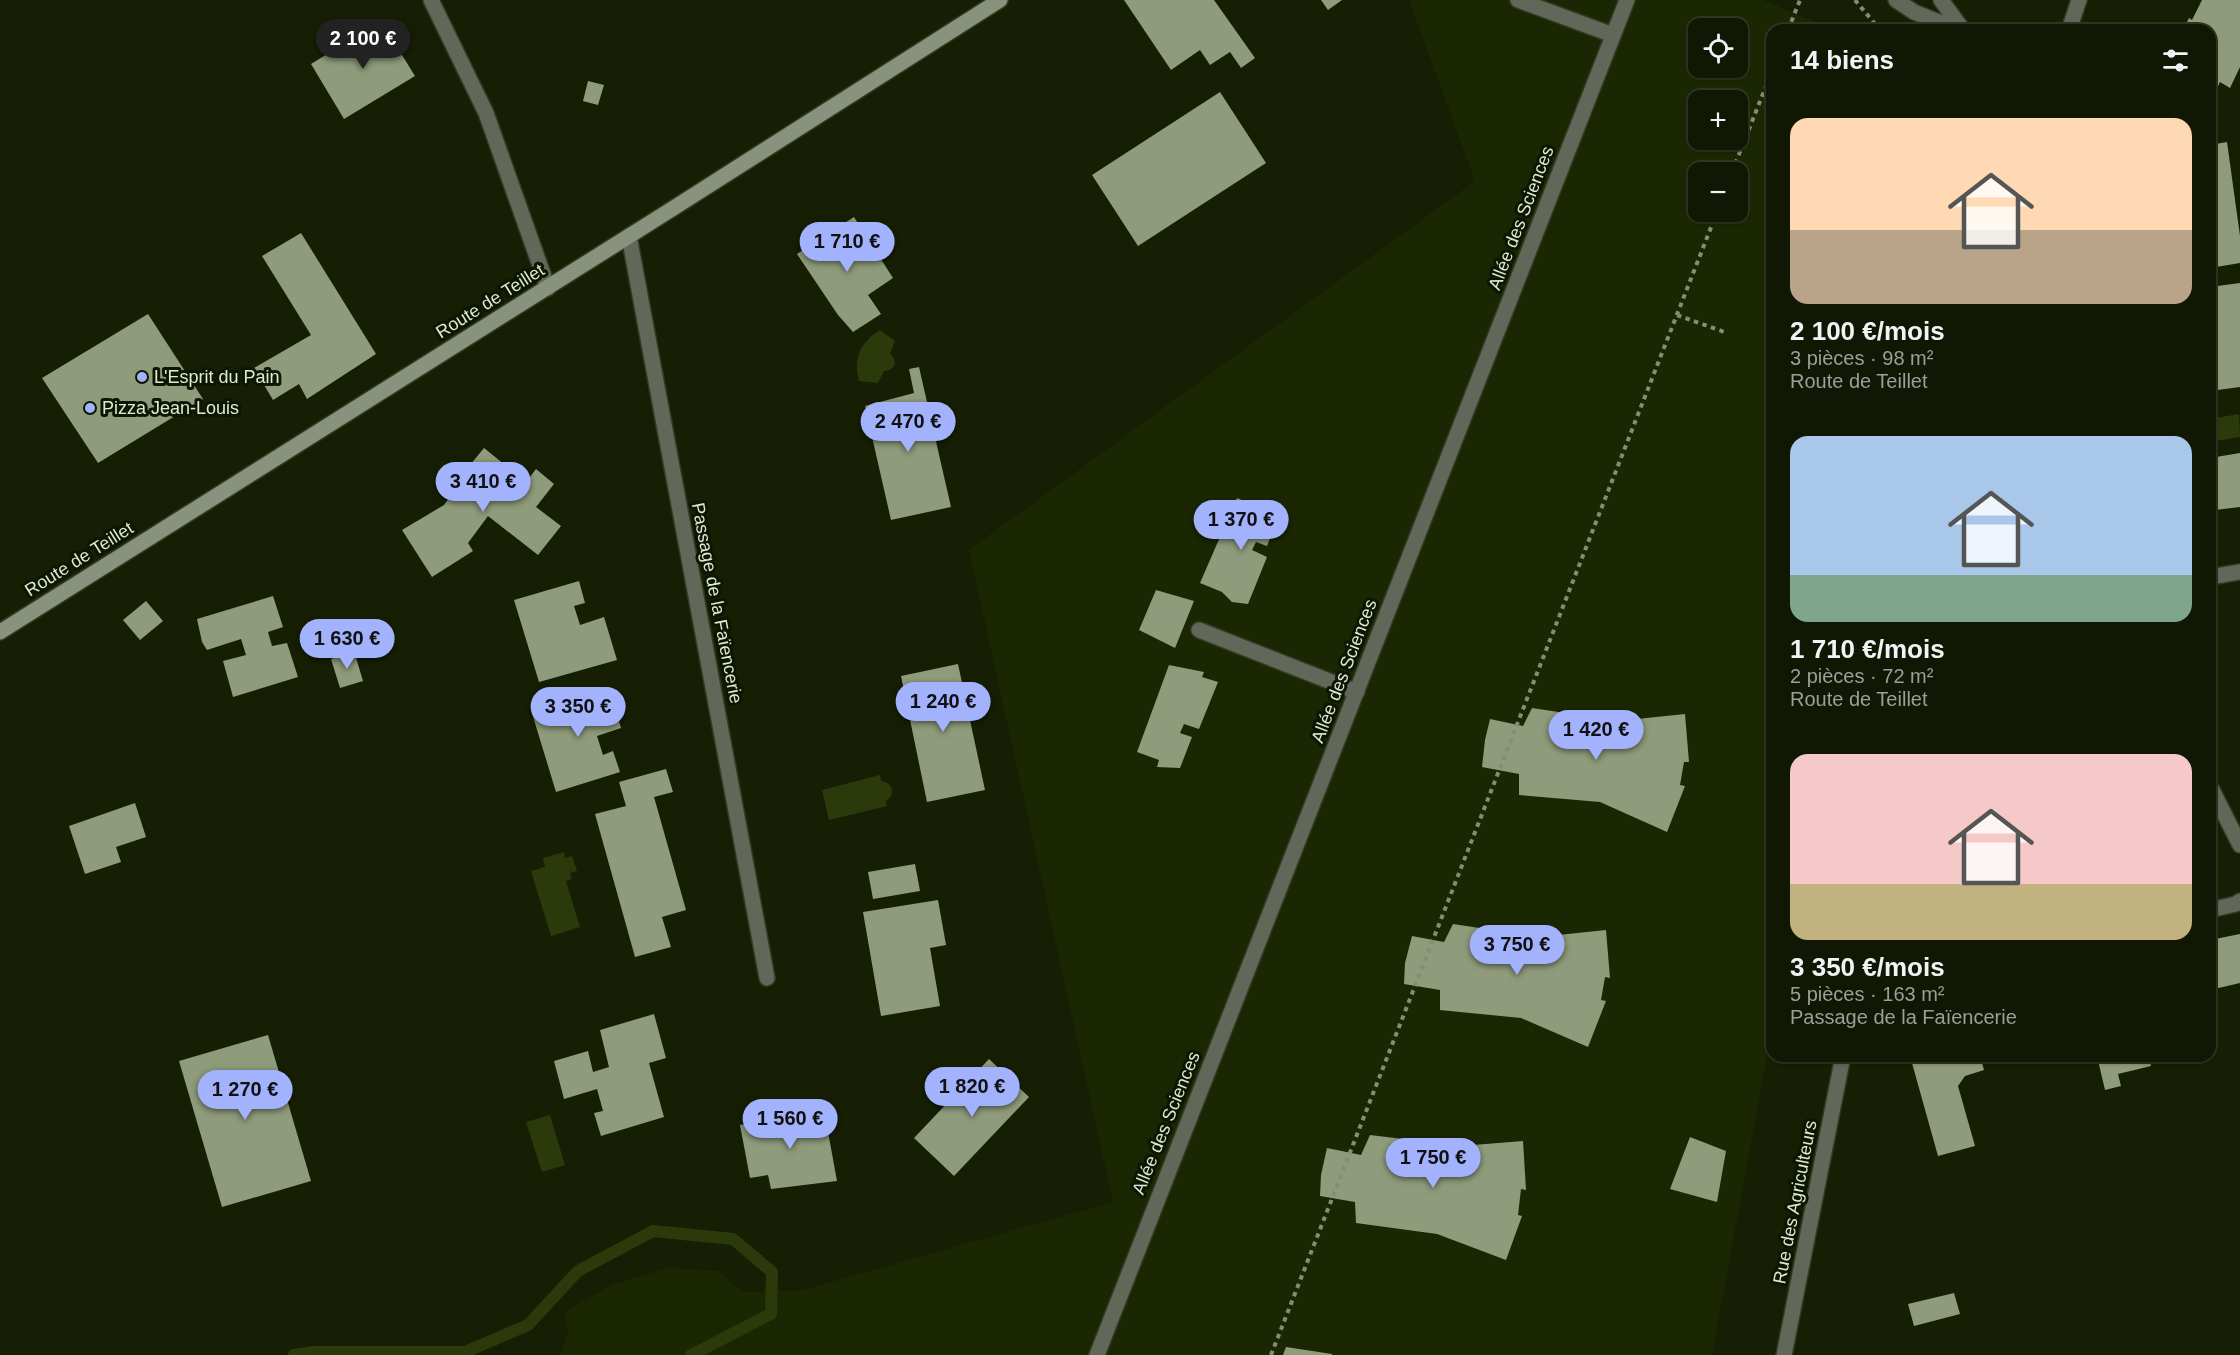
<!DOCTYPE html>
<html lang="fr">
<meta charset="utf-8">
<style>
:root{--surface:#101702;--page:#19200c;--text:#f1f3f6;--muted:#9c9f99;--line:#303624;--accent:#a3b2fd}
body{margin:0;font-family:Helvetica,sans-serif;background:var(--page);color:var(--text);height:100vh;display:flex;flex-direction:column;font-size:22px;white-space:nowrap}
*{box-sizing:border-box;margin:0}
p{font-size:20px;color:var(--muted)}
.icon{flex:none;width:33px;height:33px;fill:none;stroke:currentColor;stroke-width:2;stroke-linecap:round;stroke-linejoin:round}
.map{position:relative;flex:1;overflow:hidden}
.drawer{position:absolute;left:1766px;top:24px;width:450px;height:1038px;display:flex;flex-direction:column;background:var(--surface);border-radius:18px;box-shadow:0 2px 4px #0004,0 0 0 2px var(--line)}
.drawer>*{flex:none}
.buttons{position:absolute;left:1688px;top:18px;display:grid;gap:12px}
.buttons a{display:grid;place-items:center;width:60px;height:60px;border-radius:12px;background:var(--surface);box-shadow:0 2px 4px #0004,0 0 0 2px var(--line);font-size:30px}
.price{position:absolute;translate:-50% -51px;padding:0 14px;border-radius:21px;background:var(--accent);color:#111;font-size:20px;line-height:39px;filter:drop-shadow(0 2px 3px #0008)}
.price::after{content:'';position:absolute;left:50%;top:36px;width:18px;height:14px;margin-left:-9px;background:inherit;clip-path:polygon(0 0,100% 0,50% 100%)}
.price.active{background:#222;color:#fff}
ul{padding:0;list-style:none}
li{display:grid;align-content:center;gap:12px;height:318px;padding:0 24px}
li span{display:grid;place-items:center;height:186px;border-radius:18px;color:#555}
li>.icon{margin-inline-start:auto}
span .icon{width:108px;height:108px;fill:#fffc;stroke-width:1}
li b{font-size:26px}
h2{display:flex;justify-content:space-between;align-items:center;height:72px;padding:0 24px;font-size:26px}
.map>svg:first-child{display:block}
.built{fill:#1b2702;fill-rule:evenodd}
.water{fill:#2c3a0b}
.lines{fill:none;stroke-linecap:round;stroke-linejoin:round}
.stream{stroke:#2c3a0b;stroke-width:12}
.building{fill:#8f9c7b}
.service-casing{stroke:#323b21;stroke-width:18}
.minor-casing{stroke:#323b21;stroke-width:18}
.tertiary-casing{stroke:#323b21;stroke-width:18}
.secondary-casing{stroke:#323b21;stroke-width:18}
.path{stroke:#848d76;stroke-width:4;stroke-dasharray:4.5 4.5;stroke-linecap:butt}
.service{stroke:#616759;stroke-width:15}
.minor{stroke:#616759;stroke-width:15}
.tertiary{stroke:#616759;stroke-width:15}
.secondary{stroke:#89927c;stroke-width:15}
.poi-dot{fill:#a3b2fd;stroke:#0d1600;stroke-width:2}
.labels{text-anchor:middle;stroke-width:6;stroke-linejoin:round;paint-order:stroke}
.street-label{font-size:18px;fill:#e0e8d6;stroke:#0d1600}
.poi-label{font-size:18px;fill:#e0e8d6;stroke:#0d1600;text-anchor:start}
</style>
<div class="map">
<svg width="2240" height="1355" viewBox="0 0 2240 1355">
<rect width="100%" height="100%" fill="#161f03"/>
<path class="built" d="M1409,0H1763L1836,30H1772V1029L1712,1355H561L568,1331L564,1317L569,1309L614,1284L668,1268L719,1271L742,1292L803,1290L1113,1202L969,550L1475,181ZM1698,28H1737V68H1698ZM1698,100H1737V140H1698ZM1698,172H1737V212H1698Z"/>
<path class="water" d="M880,330L895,341L890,354L894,358L895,365L890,370L884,371L878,383L859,381C853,359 860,342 880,330Z
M2239,414L2240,437L2210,442V419Z
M880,775L881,781L888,783L892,789L891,796L886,801L887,806L829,820L822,790Z
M564,852L565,858L572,856L577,871L570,873L572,879L566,881L580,927L551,936L531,871L545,867L543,858Z
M550,1115L565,1165L542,1172L526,1122Z"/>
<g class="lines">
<path class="stream" d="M294,1355L314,1352H465L528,1325L578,1271L653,1231L733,1239L772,1272L771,1314L691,1355"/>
</g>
<path class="building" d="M1124,0H1214L1255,58L1241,68L1230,52L1210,65L1200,50L1171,70Z
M1321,0H1342L1328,10Z
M2202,0H2240V67L2230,88L2220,82L2210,104V30H2183L2189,18L2192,20Z
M381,21L415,76L344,119L311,64Z
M588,81L604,85L598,105L583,101Z
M1220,92L1266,163L1138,246L1092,175Z
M2227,142L2240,236V263L2210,268V145Z
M854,217L893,278L868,295L881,314L853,332L838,315L797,254Z
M301,233L376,354L307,399L299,384L273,400L254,368L311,335L262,256Z
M2240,283V387L2210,391V287Z
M148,314L203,399L98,463L42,378Z
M919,367L951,507L891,520L865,406L914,393L909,369Z
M484,448L526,482L536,469L554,484L536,507L561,526L538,555L488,516L468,543L473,551L432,577L402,530L444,505L455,490L452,487Z
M2240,453V507L2215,510L2210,474V458Z
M1237,498L1258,507L1261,500L1279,515L1267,546L1256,542L1252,550L1267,557L1248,604L1232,602L1222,592L1200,583Z
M579,581L585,603L574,606L580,625L604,617L617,660L539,682L514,600Z
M1156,590L1194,601L1175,648L1139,630Z
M273,596L283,627L268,632L272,646L287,643L298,677L233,697L223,661L246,655L241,639L207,650L202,642L197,619Z
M146,601L163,621L140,640L123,620Z
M354,651L363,681L340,688L331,659Z
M958,664L985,790L927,802L901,676Z
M1169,665L1204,672L1202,677L1218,682L1199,729L1184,724L1180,733L1192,737L1180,768L1157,767L1159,760L1137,752Z
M609,687L621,728L597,736L603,755L613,751L620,772L556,792L531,710Z
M1532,708L1618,721L1685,714L1689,762H1684L1680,785L1685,786L1667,832L1600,802L1519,795V774L1482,767L1485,740L1490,719L1523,726Z
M666,769L673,792L654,797L686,910L662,917L671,947L635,957L595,814L626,806L619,782Z
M135,803L146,837L116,847L121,862L85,874L69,826Z
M915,864L920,891L873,899L868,872Z
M938,900L946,945L930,948L940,1006L881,1016L863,912Z
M1453,924L1539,937L1606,930L1610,978L1605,977L1601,1000L1606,1001L1588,1047L1521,1018L1440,1010V990L1404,984L1405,963L1412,936L1444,942Z
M2240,934V983L2210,990V940Z
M654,1014L666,1058L649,1063L664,1117L601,1136L594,1113L603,1111L597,1089L564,1099L554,1061L588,1051L593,1072L609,1067L600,1030Z
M268,1035L311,1181L222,1207L179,1061Z
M1910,1056H1980L1984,1070L1965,1076L1958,1086L1975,1146L1938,1156Z
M2097,1056H2149L2151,1066L2118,1074L2121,1086L2105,1090Z
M989,1059L1029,1097L954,1176L914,1138Z
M824,1110L837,1181L771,1189L768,1175L750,1178L740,1125Z
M1370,1135L1461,1146L1523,1141L1526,1190L1521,1189L1518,1215L1522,1216L1506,1260L1437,1234L1356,1223L1355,1202L1320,1196L1321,1175L1327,1148L1361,1155Z
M1690,1137L1726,1151L1717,1202L1670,1189Z
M1954,1293L1960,1314L1914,1326L1908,1304Z
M1286,1347L1332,1354V1355H1283Z"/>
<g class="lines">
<g class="service-casing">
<path id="service" d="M431,0L486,113L548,288
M1518,0L1613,35
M1199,630L1357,692"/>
</g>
<g class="minor-casing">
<path id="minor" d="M2069,30L2079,0
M629,236L767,978
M2210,577L2240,572
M2210,786L2240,845
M2210,910L2236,904L2240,901
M1097,1355L1627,0"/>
</g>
<g class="tertiary-casing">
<path id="tertiary" d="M1896,0L1914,12L1959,30
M1941,0L1963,30
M1784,1355L1843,1056"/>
</g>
<g class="secondary-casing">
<path id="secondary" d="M0,632L672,209L1000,0"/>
</g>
<path class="path" d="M1855,0L1880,30
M1788,30L1800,0
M1732,172L1772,71
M1677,315L1727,333
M1271,1355L1717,212"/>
<use href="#service" class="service"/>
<use href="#minor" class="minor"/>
<use href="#tertiary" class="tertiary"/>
<use href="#secondary" class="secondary"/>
</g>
<g class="poi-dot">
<circle cx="142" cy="377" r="6"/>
<circle cx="90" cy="408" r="6"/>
</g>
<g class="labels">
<g class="street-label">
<text transform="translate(1521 218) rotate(-69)" y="6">Allée des Sciences</text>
<text transform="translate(490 301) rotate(-32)" y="6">Route de Teillet</text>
<text transform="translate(79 559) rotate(-32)" y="6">Route de Teillet</text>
<text transform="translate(717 603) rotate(79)" y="6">Passage de la Faïencerie</text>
<text transform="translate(1344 671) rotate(-69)" y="6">Allée des Sciences</text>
<text transform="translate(1166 1123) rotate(-68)" y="6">Allée des Sciences</text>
<text transform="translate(1795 1202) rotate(-79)" y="6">Rue des Agriculteurs</text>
</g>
<g class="poi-label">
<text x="154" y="383">L'Esprit du Pain</text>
<text x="102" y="414">Pizza Jean-Louis</text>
</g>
</g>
</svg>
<div class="buttons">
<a><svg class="icon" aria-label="locate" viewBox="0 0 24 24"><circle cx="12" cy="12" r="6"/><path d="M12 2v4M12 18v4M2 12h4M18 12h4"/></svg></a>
<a>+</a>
<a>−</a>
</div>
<b class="price active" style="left:363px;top:70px">2 100 €</b>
<b class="price" style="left:847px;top:273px">1 710 €</b>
<b class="price" style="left:908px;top:453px">2 470 €</b>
<b class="price" style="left:483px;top:513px">3 410 €</b>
<b class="price" style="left:1241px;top:551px">1 370 €</b>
<b class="price" style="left:347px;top:670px">1 630 €</b>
<b class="price" style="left:943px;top:733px">1 240 €</b>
<b class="price" style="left:578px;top:738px">3 350 €</b>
<b class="price" style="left:1596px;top:761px">1 420 €</b>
<b class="price" style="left:1517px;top:976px">3 750 €</b>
<b class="price" style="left:972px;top:1118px">1 820 €</b>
<b class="price" style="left:245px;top:1121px">1 270 €</b>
<b class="price" style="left:790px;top:1150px">1 560 €</b>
<b class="price" style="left:1433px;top:1189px">1 750 €</b>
<section class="drawer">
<h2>14 biens<svg class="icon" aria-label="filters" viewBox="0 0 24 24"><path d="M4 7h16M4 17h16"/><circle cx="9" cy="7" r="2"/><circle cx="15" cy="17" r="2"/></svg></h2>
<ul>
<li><span style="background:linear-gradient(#ffd9b3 60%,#b9a48a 0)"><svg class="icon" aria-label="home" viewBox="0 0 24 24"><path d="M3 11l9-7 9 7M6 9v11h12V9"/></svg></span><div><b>2 100 €/mois</b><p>3 pièces · 98 m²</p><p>Route de Teillet</p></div></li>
<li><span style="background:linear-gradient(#a9c7e8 75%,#7fa58c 0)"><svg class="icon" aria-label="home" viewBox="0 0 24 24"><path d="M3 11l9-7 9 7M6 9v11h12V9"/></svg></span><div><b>1 710 €/mois</b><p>2 pièces · 72 m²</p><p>Route de Teillet</p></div></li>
<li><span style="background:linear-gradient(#f6c9c9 70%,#c2b280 0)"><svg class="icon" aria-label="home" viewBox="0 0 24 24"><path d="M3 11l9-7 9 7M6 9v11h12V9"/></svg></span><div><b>3 350 €/mois</b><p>5 pièces · 163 m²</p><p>Passage de la Faïencerie</p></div></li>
</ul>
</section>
</div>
